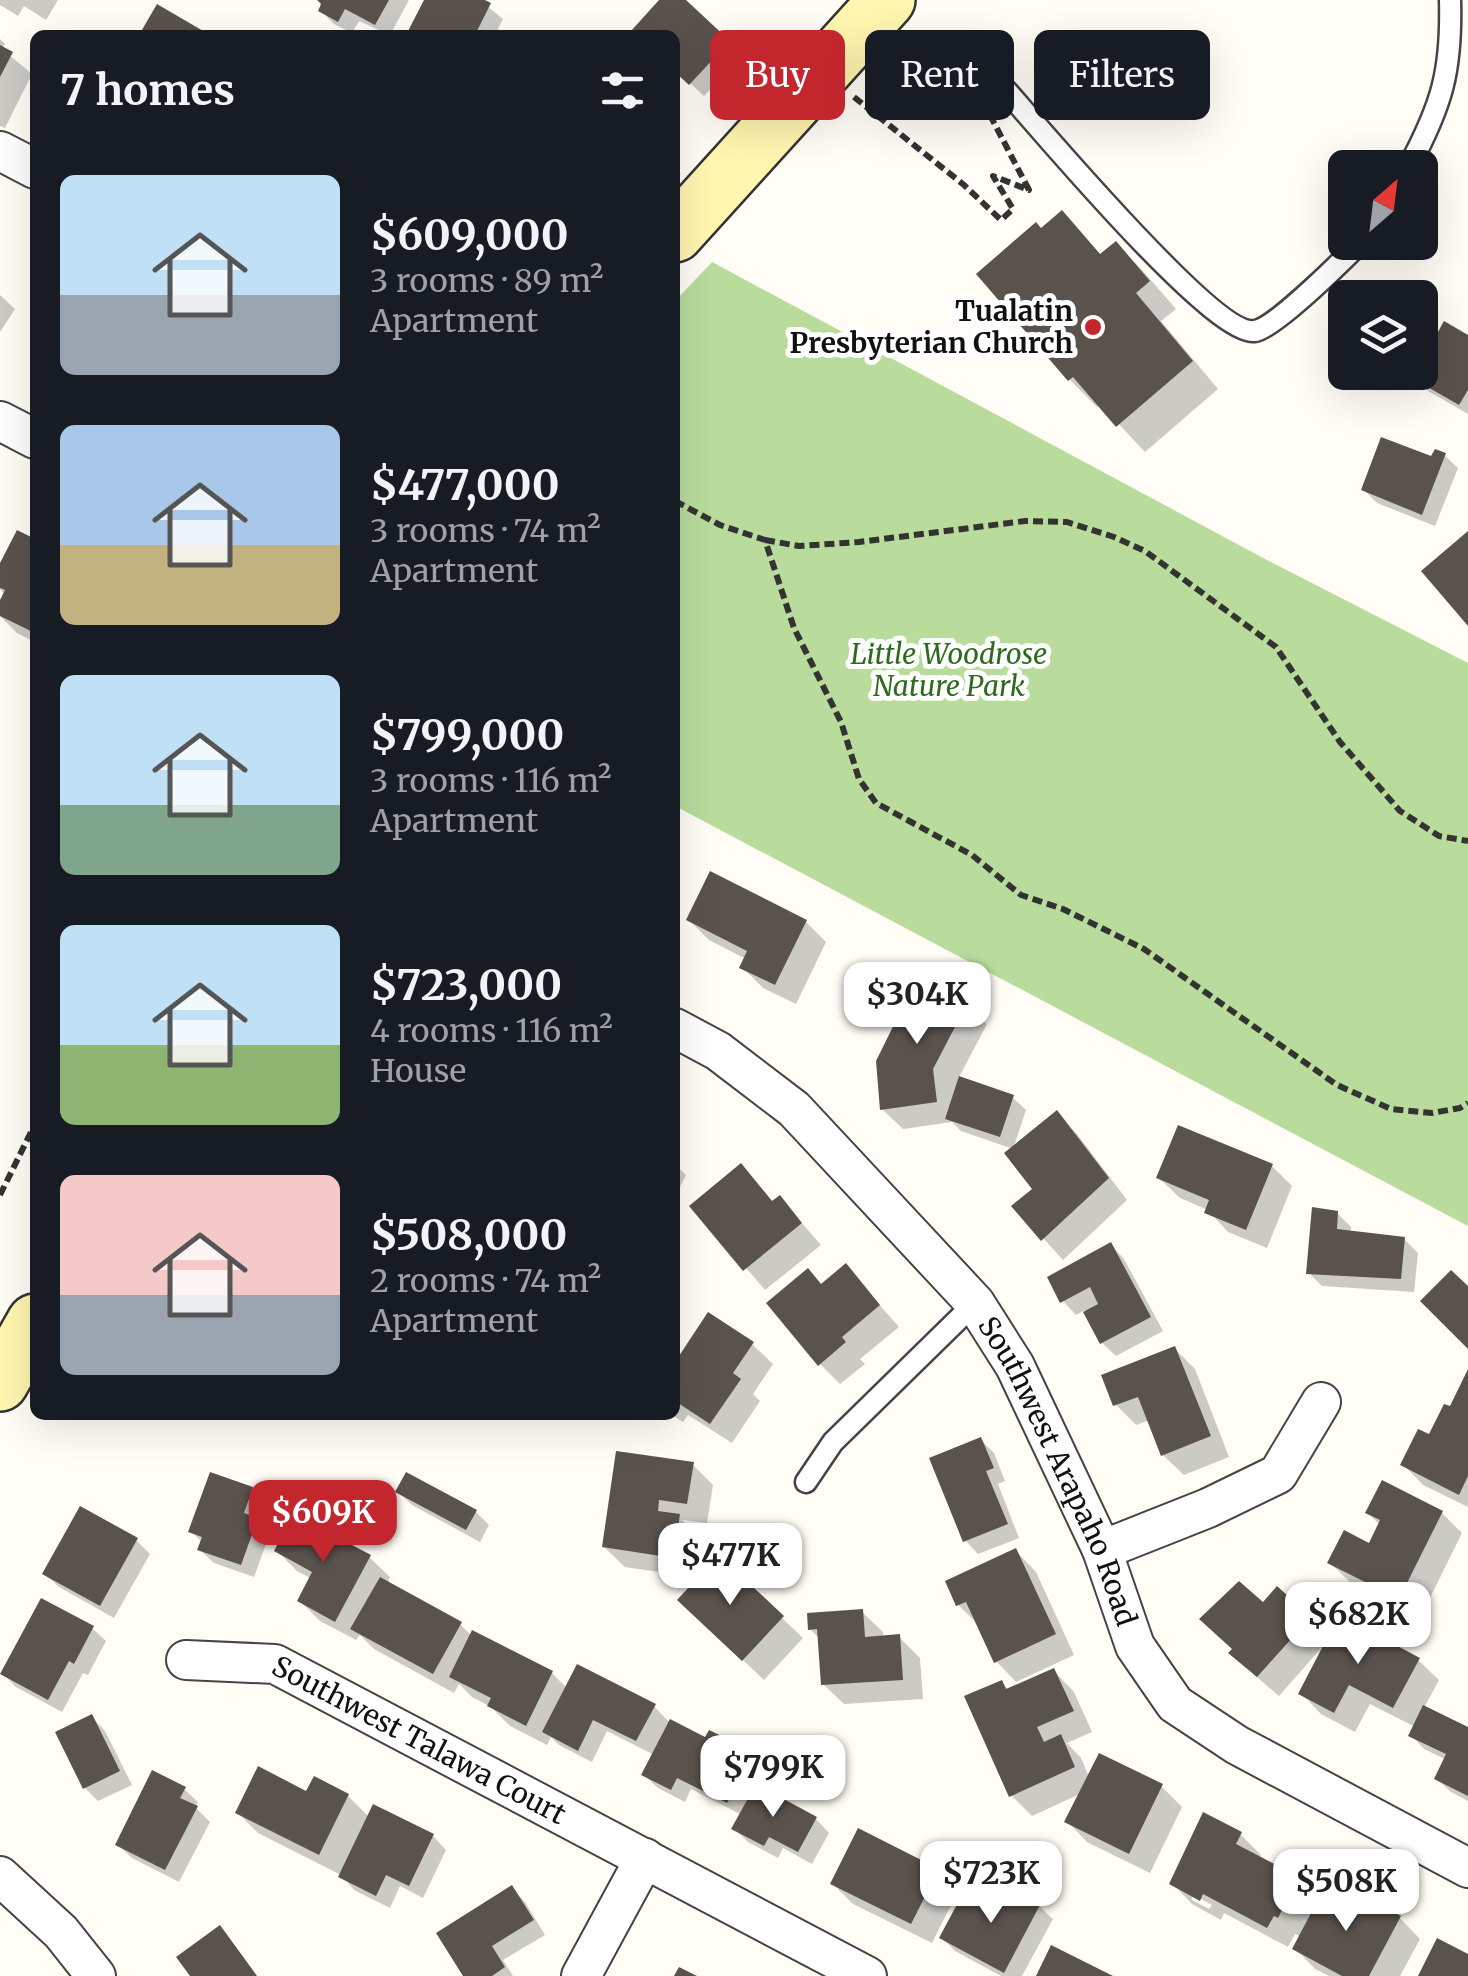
<!DOCTYPE html>
<meta charset="utf-8">
<style>
:root{--surface:#171b24;--page:#242831;--text:#f1f3f6;--muted:#9ea1a6;--accent:#c4262e}
body{margin:0;font-family:Merriweather,serif;background:var(--page);color:var(--text);height:100vh;display:flex;flex-direction:column;font-size:38px;white-space:nowrap}
*{box-sizing:border-box;margin:0}
p{font-size:32px;color:var(--muted)}
.icon{flex:none;width:55px;height:55px;fill:none;stroke:currentColor;stroke-width:2;stroke-linecap:round;stroke-linejoin:round}
.map{position:relative;flex:1;overflow:hidden}
.details{position:absolute;left:30px;top:30px;width:650px;height:1390px;display:flex;flex-direction:column;background:var(--surface);border-radius:15px;box-shadow:0 10px 40px #0002}
.details>*{flex:none}
.banner{position:absolute;left:710px;top:30px;width:608px;height:90px;display:flex;gap:20px}
.needle{width:65px;rotate:28deg}
.controls{position:absolute;left:1328px;top:150px;display:grid;gap:20px}
.controls a{display:grid;place-items:center;width:110px;height:110px;border-radius:15px;background:var(--surface);box-shadow:0 10px 40px #0002;font-size:50px}
.price{position:absolute;translate:-50% -85px;padding:0 22px;border-radius:20px;background:#fff;color:#222;font-size:32px;line-height:65px;filter:drop-shadow(0 2px 5px #0008)}
.price::after{content:'';position:absolute;left:50%;top:60px;width:30px;height:22px;margin-left:-15px;background:inherit;clip-path:polygon(0 0,100% 0,50% 100%)}
.price.current{background:var(--accent);color:#fff}
ul{padding:0;list-style:none}
li{display:flex;align-items:center;gap:30px;height:250px;padding:0 30px}
li span{display:grid;place-items:center;flex:none;width:280px;height:200px;border-radius:15px;color:#555}
li>.icon{margin-inline-start:auto}
span .icon{width:120px;height:120px;fill:#fffc;stroke-width:1}
li b{font-size:42px}
h2{display:flex;justify-content:space-between;align-items:center;height:120px;padding:0 30px;font-size:42px}
.chip{padding:0 35px;border-radius:15px;background:var(--surface);box-shadow:0 10px 40px #0002;font-size:35px;line-height:90px}
.chip.current{background:var(--accent);color:#fff}
.map>svg:first-child{display:block}
.forest{fill:#b9dc9c}
.shadow{fill:#0003;fill-rule:evenodd}
.building{fill:#5a524d}
.lines{fill:none;stroke-linecap:round;stroke-linejoin:round}
.service-casing{stroke:#444;stroke-width:25}
.minor-casing{stroke:#444;stroke-width:42}
.secondary-casing{stroke:#333;stroke-width:60}
.path{stroke:#333;stroke-width:6;stroke-dasharray:10 5;stroke-linecap:butt}
.service{stroke:#fff;stroke-width:20}
.minor{stroke:#fff;stroke-width:38}
.secondary{stroke:#fff6b0;stroke-width:55}
.poi-dot{fill:#c4262e;stroke:#fff;stroke-width:4}
.labels{text-anchor:middle;stroke-width:10;stroke-linejoin:round;paint-order:stroke}
.poi-label{font-size:28px;font-weight:bold;fill:#111;stroke:#fff;text-anchor:end}
.park-label{font-size:28px;font-style:italic;fill:#2f6b1f;stroke:#fff}
.street-label{font-size:28px;fill:#111;stroke:#fff}
</style>
<div class="map">
<svg width="1468" height="1976" viewBox="0 0 1468 1976">
<rect width="100%" height="100%" fill="#fffdf5"/>
<path class="forest" d="M712,262L1265,559L1468,663V1226L675,806V301Z"/>
<path class="shadow" d="M0,0H58L46,20L24,6L18,16L0,5Z
M321,0H409L390,35L359,21L352,33L334,24L321,11Z
M427,0H479L503,19L495,35H409Z
M663,0H682L741,56L704,96L675,69V35H638Z
M0,39L5,44L2,49L32,74L5,128L0,126Z
M1062,213L1102,256L1116,244L1143,271L1176,309L1161,321L1218,389L1145,452L1100,404L1097,407L1070,380L1041,231Z
M0,295L15,309L0,332Z
M1468,338V414L1428,391L1415,378L1420,369Z
M1444,455L1458,468L1435,526L1377,503L1364,490Z
M35,542V642L17,633L0,616V605L5,595L0,589V569Z
M689,920L806,922L826,942L796,1004L763,988L742,967L746,959L709,940Z
M966,1004L987,1024L958,1079L1012,1097L1026,1110L1013,1149L961,1131L952,1122L903,1129L882,1109Z
M1056,1114L1077,1134L1127,1200L1063,1260L1015,1207L1036,1190Z
M675,1164L686,1175L675,1197Z
M741,1166L774,1203L780,1198L821,1245L765,1290L693,1206Z
M1272,1166L1292,1186L1267,1248L1228,1232L1208,1210L1180,1198L1159,1178Z
M1337,1213L1351,1227L1350,1233L1404,1239L1418,1253L1414,1292L1322,1286L1309,1273Z
M1111,1245L1124,1259L1163,1331L1116,1356L1102,1343L1085,1310L1076,1315L1063,1301Z
M846,1267L899,1327L860,1359L865,1364L840,1384L820,1364L808,1271L823,1286Z
M752,1344L773,1364L753,1394L760,1401L732,1443L688,1415L683,1422L672,1415H675V1367Z
M1174,1348L1195,1369L1229,1457L1184,1475L1163,1455L1150,1420L1136,1425L1116,1405Z
M1468,1375V1507L1423,1485L1403,1464L1431,1438L1451,1410Z
M981,1440L994,1453L1005,1481L998,1484L1019,1538L978,1554L965,1540Z
M692,1464L713,1485L707,1523L682,1520L699,1537L693,1577L625,1567L604,1547Z
M252,1489L266,1503L259,1522L270,1533L254,1577L214,1563L200,1550L203,1543L191,1531Z
M398,1492L476,1512L489,1525L480,1542L412,1505Z
M1368,1513H1442L1462,1533L1420,1618L1351,1583L1330,1563L1370,1546L1380,1525Z
M136,1540L150,1554L114,1618L59,1587L45,1574Z
M277,1551L369,1557L390,1577L387,1584L460,1624L472,1636L552,1673L567,1688L654,1706L667,1720L706,1741L736,1746L761,1778L756,1787L816,1819L829,1833L812,1864L783,1848L778,1858L748,1842L734,1828L742,1815L691,1789L685,1802L658,1788L644,1775L654,1755L607,1731L592,1762L559,1745L551,1737L547,1745L510,1726L491,1707L472,1697L459,1684L454,1693L374,1649L360,1635L356,1640L320,1621L300,1601L312,1579L297,1571Z
M1016,1551L1036,1572L1074,1655L1016,1682L996,1661L980,1626L958,1605Z
M719,1558L803,1638L764,1680L701,1620Z
M1263,1606L1309,1618L1330,1639L1418,1660L1439,1680L1424,1708L1468,1730V1801L1451,1792L1437,1779L1447,1760L1424,1749L1411,1735L1415,1727L1370,1704L1355,1732L1321,1714L1301,1693L1324,1645L1279,1696L1252,1673Z
M862,1612L883,1632V1638L899,1637L920,1658L923,1699L844,1704L823,1684L820,1639L810,1629Z
M92,1628L106,1641L88,1675L83,1673L62,1712L16,1687L3,1674Z
M1054,1671L1074,1692L1092,1732L1067,1743L1081,1758L1089,1777L1161,1786L1182,1807L1150,1873L1087,1842L1067,1821L1080,1794L1032,1816L1011,1795L1002,1683L1009,1690Z
M92,1717L105,1731L132,1785L98,1801L85,1788Z
M184,1789L198,1802L195,1807L210,1822L179,1882L132,1858L118,1845Z
M307,1794L348,1796L369,1817L374,1808L433,1836L446,1850L423,1898L400,1886L390,1908L354,1890L341,1875L258,1833L238,1813Z
M1240,1834L1261,1855L1259,1859L1298,1879L1320,1902L1347,1896L1363,1912L1369,1901L1400,1918L1420,1939L1400,1976H1329L1315,1969L1295,1948L1301,1937L1295,1934L1288,1947L1224,1913L1221,1920L1192,1904L1172,1883ZM1192,1894L1212,1905L1209,1909L1192,1900Z
M937,1871L958,1891L932,1943L853,1904L833,1884Z
M511,1888L525,1902L545,1935L503,1960L513,1976H466Z
M1039,1906L1053,1919L1022,1976H1001L955,1951L942,1938L989,1912Z"/>
<path class="building" d="M317,0H389L375,25L345,9L338,22L318,11L321,4Z
M424,0H485L491,3L475,35H406Z
M659,0H686L730,41L689,85L675,72V35H635L631,31Z
M157,4L210,35H139Z
M0,45L13,52L0,77Z
M1062,210L1100,254L1116,241L1150,281L1136,293L1193,361L1116,427L1073,377L1068,381L976,274L1036,222L1041,228Z
M1444,321L1468,335V390L1459,405L1412,378L1415,372H1420V364Z
M1381,437L1431,456L1435,449L1446,453L1422,515L1361,490Z
M17,530L35,539V633L0,616V600L5,590L0,588V563Z
M1468,531V626L1421,571Z
M710,871L807,920L775,985L739,968L747,951L686,920Z
M917,978L968,1002L933,1069L937,1102L880,1110L876,1061Z
M959,1076L1014,1095L1000,1137L945,1119Z
M1057,1110L1109,1178L1041,1241L1011,1206L1032,1189L1004,1153Z
M1178,1125L1273,1164L1246,1230L1204,1213L1209,1200L1156,1178Z
M741,1163L772,1201L780,1195L802,1223L743,1271L689,1206Z
M1312,1207L1338,1211L1337,1229L1405,1237L1401,1279L1306,1274Z
M1111,1242L1151,1317L1100,1344L1083,1312L1098,1304L1090,1287L1060,1303L1047,1277Z
M846,1263L880,1305L842,1337L846,1342L818,1366L766,1303L808,1268L821,1284Z
M1451,1270L1468,1286V1349L1420,1301Z
M708,1312L754,1342L733,1373L741,1379L710,1424L675,1401V1362Z
M1175,1346L1211,1436L1161,1456L1138,1397L1113,1406L1101,1375Z
M1468,1369V1476L1459,1495L1400,1465L1418,1429L1429,1434L1444,1404L1450,1406Z
M981,1437L994,1468L986,1471L1008,1524L963,1542L929,1458Z
M616,1451L694,1462L687,1504L659,1500L658,1511L680,1514L674,1558L602,1547Z
M210,1472L253,1487L244,1513L258,1518L241,1565L197,1550L202,1537L188,1532Z
M406,1472L477,1510L466,1530L395,1492Z
M1382,1480L1443,1511L1399,1599L1327,1563L1344,1530L1369,1543L1380,1520L1365,1513Z
M80,1506L138,1538L100,1606L42,1574Z
M293,1514L371,1555L335,1622L297,1601L312,1572L274,1551Z
M1016,1548L1056,1634L994,1663L966,1602L956,1606L945,1581Z
M719,1555L784,1616L742,1661L677,1600Z
M380,1577L462,1622L433,1674L350,1629Z
M1239,1581L1263,1602L1277,1586L1311,1617L1257,1677L1228,1653L1232,1649L1199,1619Z
M41,1598L94,1626L74,1664L69,1661L48,1700L0,1674Z
M863,1609L865,1637L900,1634L903,1680L821,1685L817,1629L808,1630L807,1613Z
M1339,1615L1420,1658L1393,1708L1349,1685L1334,1713L1298,1694Z
M472,1630L553,1671L526,1726L487,1706L491,1698L449,1677Z
M577,1664L656,1704L636,1741L593,1720L578,1751L542,1732Z
M1054,1668L1074,1711L1037,1727L1044,1742L1061,1734L1075,1767L1009,1797L964,1696L1002,1680L1006,1689Z
M1423,1705L1468,1727V1796L1434,1779L1446,1754L1408,1736Z
M92,1714L120,1771L83,1789L55,1732Z
M670,1719L705,1737L709,1730L738,1744L733,1754L749,1762L727,1803L677,1778L671,1790L641,1775Z
M1099,1753L1163,1784L1129,1854L1064,1822Z
M258,1766L306,1791L314,1776L349,1794L319,1855L235,1813Z
M152,1770L186,1787L180,1798L198,1806L165,1870L115,1845Z
M756,1784L817,1817L798,1852L769,1837L764,1846L731,1829Z
M373,1804L434,1834L409,1886L386,1875L376,1896L338,1877Z
M1203,1812L1242,1832L1236,1844L1299,1877L1278,1918L1274,1916L1267,1928L1203,1894L1200,1901L1169,1884Z
M858,1828L939,1869L911,1924L830,1884Z
M1002,1883L1041,1903L1004,1973L939,1938L962,1895L988,1908Z
M1327,1883L1348,1894L1343,1904L1360,1913L1368,1898L1401,1916L1369,1976H1342L1292,1949Z
M512,1885L534,1920L492,1946L505,1967L492,1976H463L436,1933Z
M220,1925L257,1976H190L176,1957Z
M1437,1938L1468,1954V1976H1418Z
M1051,1945L1113,1976H1036Z
M679,1967L697,1976H674Z"/>
<g class="lines">
<g class="service-casing">
<path id="service" d="M1003,87C1038,126 1214,337 1255,331C1275,328 1343,260 1361,242
M1408,168C1442,105 1452,71 1450,0
M806,1482L833,1442L975,1303"/>
</g>
<g class="minor-casing">
<g id="minor">
<path d="M0,151L35,169"/>
<path d="M0,421L35,439"/>
<path id="s1" d="M675,1028L718,1051L794,1109L975,1303L1015,1366L1102,1550L1135,1646L1175,1704L1237,1745L1468,1868"/>
<path d="M1102,1550L1208,1508L1278,1474L1321,1402"/>
<path id="s2" d="M186,1660L275,1664L867,1976"/>
<path d="M0,1876L61,1932L96,1976"/>
<path d="M581,1976L645,1858"/>
</g>
</g>
<g class="secondary-casing">
<path id="secondary" d="M675,234L887,0
M0,1383L35,1322"/>
</g>
<path class="path" d="M854,97L964,185L1001,220L1013,209L993,176L1029,190L991,117
M675,501L720,525L765,540L794,628L841,722L859,779L876,803L972,855L1021,895L1063,909L1144,949L1337,1085L1391,1109L1432,1113L1460,1108L1468,1103
M765,540L799,546L859,542L1025,521L1067,522L1114,537L1145,551L1276,647L1340,742L1400,811L1439,836L1468,841
M0,1195L35,1124"/>
<use href="#service" class="service"/>
<use href="#minor" class="minor"/>
<use href="#secondary" class="secondary"/>
</g>
<circle class="poi-dot" cx="1093" cy="327" r="10"/>
<g class="labels">
<g class="poi-label">
<text x="1073" y="321">Tualatin<tspan x="1073" dy="32">Presbyterian Church</tspan></text>
</g>
<g class="park-label">
<text x="949" y="664">Little Woodrose<tspan x="949" dy="32">Nature Park</tspan></text>
</g>
<g class="street-label">
<text dy="10" stroke="none"><textPath href="#s1" startOffset="598">Southwest Arapaho Road</textPath></text>
<text dy="10" stroke="none"><textPath href="#s2" startOffset="252">Southwest Talawa Court</textPath></text>
</g>
</g>
</svg>
<div class="controls">
<a><svg class="needle" viewBox="-14 -14 28 28"><path d="M0-13l5 13h-10z" fill="#e53935"/><path d="M0 13l5-13h-10z" fill="#9ea1a6"/></svg></a>
<a><svg class="icon" aria-label="layers" viewBox="0 0 24 24"><path d="M12 4l9 5-9 5-9-5zM3 14l9 5 9-5"/></svg></a>
</div>
<b class="price" style="left:917px;top:1047px">$304K</b>
<b class="price current" style="left:323px;top:1565px">$609K</b>
<b class="price" style="left:730px;top:1608px">$477K</b>
<b class="price" style="left:1358px;top:1667px">$682K</b>
<b class="price" style="left:773px;top:1820px">$799K</b>
<b class="price" style="left:991px;top:1926px">$723K</b>
<b class="price" style="left:1346px;top:1934px">$508K</b>
<div class="banner">
<a class="chip current">Buy</a>
<a class="chip">Rent</a>
<a class="chip">Filters</a>
</div>
<section class="details">
<h2>7 homes<svg class="icon" aria-label="filters" viewBox="0 0 24 24"><path d="M4 7h16M4 17h16"/><circle cx="9" cy="7" r="2"/><circle cx="15" cy="17" r="2"/></svg></h2>
<ul>
<li><span style="background:linear-gradient(#bfe0f5 60%,#9aa5b1 0)"><svg class="icon" aria-label="home" viewBox="0 0 24 24"><path d="M3 11l9-7 9 7M6 9v11h12V9"/></svg></span><div><b>$609,000</b><p>3 rooms · 89 m²</p><p>Apartment</p></div></li>
<li><span style="background:linear-gradient(#a9c7e8 60%,#c2b280 0)"><svg class="icon" aria-label="home" viewBox="0 0 24 24"><path d="M3 11l9-7 9 7M6 9v11h12V9"/></svg></span><div><b>$477,000</b><p>3 rooms · 74 m²</p><p>Apartment</p></div></li>
<li><span style="background:linear-gradient(#bfe0f5 65%,#7fa58c 0)"><svg class="icon" aria-label="home" viewBox="0 0 24 24"><path d="M3 11l9-7 9 7M6 9v11h12V9"/></svg></span><div><b>$799,000</b><p>3 rooms · 116 m²</p><p>Apartment</p></div></li>
<li><span style="background:linear-gradient(#bfe0f5 60%,#8fb573 0)"><svg class="icon" aria-label="home" viewBox="0 0 24 24"><path d="M3 11l9-7 9 7M6 9v11h12V9"/></svg></span><div><b>$723,000</b><p>4 rooms · 116 m²</p><p>House</p></div></li>
<li><span style="background:linear-gradient(#f6c9c9 60%,#9aa5b1 0)"><svg class="icon" aria-label="home" viewBox="0 0 24 24"><path d="M3 11l9-7 9 7M6 9v11h12V9"/></svg></span><div><b>$508,000</b><p>2 rooms · 74 m²</p><p>Apartment</p></div></li>
</ul>
</section>
</div>
